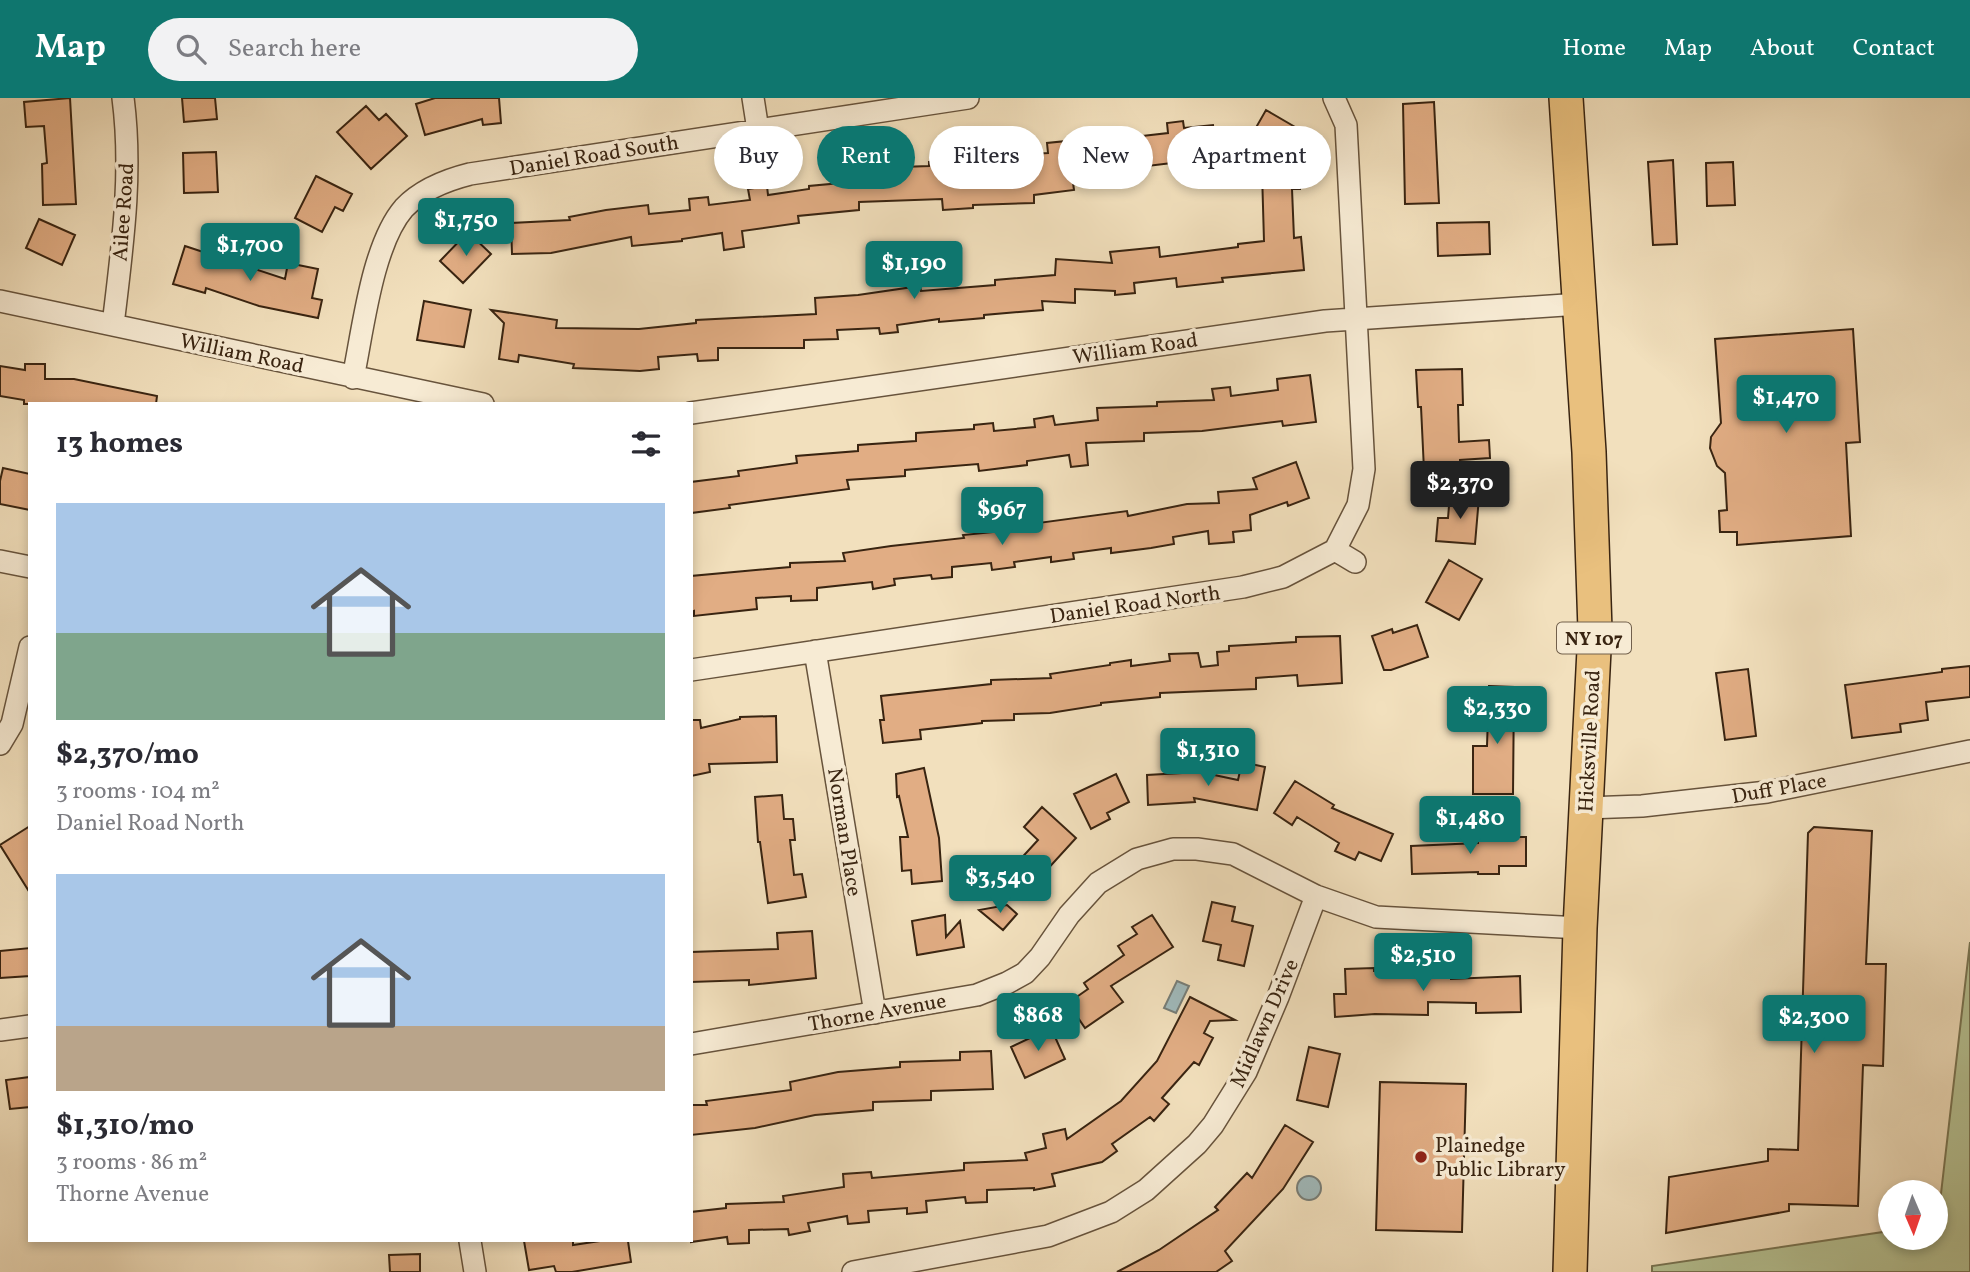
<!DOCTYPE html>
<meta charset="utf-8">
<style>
:root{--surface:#fff;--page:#f2f2f3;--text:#2b2b33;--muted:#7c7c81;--accent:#0f766e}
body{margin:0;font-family:Vollkorn,serif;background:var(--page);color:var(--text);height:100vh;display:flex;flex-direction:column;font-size:26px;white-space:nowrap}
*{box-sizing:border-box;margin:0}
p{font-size:23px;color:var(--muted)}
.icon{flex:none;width:38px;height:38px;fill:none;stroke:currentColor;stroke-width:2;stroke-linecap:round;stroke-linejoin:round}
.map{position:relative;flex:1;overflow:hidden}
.side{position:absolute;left:28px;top:304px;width:665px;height:840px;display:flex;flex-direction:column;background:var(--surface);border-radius:0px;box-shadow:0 4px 10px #0003}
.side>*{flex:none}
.hud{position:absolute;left:714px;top:28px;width:665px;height:63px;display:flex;gap:14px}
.needle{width:46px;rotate:178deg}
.fabs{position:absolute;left:1878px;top:1082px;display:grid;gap:14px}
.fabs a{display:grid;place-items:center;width:70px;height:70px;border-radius:50%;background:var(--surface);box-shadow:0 4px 10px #0003;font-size:35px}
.price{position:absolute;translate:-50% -60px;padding:0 16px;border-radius:7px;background:var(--accent);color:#fff;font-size:23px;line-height:46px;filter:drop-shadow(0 2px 4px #0008)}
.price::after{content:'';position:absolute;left:50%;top:42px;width:21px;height:16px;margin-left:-10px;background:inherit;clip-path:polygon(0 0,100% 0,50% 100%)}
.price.selected{background:#222;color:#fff}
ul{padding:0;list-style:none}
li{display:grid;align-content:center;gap:14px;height:371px;padding:0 28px}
li span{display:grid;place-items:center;height:217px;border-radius:0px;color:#555}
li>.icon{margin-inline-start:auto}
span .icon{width:126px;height:126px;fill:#fffc;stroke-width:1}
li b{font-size:30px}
h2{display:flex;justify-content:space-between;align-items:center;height:84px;padding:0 28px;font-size:30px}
.pill{padding:0 24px;border-radius:32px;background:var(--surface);box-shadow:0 4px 10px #0003;font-size:24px;line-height:63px}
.pill.selected{background:var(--accent);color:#fff}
header{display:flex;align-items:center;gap:42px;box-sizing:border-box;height:98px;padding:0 35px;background:var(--accent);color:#fff}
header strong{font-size:33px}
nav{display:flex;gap:38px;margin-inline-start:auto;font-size:24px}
.search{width:490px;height:63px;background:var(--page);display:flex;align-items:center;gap:18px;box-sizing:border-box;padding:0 24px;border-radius:38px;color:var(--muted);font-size:26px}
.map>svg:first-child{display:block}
.green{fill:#b6c394;stroke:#787452;stroke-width:2}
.water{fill:#a0babc;stroke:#777e78;stroke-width:2}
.building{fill:#e1ad84;stroke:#392411;stroke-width:2}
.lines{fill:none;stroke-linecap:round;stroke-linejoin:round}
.street-casing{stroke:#67533c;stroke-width:24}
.primary-casing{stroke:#392411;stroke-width:36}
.street{stroke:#f7ebd4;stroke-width:21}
.primary{stroke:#e9c07e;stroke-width:33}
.poi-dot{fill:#8f2418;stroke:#f7ebd4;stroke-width:2.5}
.labels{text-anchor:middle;stroke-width:7;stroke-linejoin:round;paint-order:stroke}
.shield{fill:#f7ebd4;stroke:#72604c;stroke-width:2}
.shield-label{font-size:19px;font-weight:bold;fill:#392411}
.street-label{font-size:21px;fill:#392411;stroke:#f7ebd4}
.poi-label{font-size:21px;fill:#392411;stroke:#f7ebd4;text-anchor:start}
</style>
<header>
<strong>Map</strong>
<div class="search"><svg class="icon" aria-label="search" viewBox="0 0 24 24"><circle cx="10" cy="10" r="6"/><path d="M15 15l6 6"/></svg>Search here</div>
<nav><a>Home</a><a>Map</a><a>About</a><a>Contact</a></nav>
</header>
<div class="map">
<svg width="1970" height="1174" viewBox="0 0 1970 1174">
<rect width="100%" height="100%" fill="#f2e0bd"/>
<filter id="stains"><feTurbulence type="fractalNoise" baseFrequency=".00286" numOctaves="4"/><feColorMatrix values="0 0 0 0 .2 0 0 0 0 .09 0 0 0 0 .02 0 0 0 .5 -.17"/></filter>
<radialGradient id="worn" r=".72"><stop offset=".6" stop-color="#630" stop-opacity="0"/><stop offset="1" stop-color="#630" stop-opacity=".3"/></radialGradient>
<path class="green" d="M1970,844V1174H1652V1168L1890,1133V1139H1936Z"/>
<path class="water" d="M1177,883L1189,888L1176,915L1164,910Z
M1297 1090a12 12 0 1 1 24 0a12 12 0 1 1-24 0Z"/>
<path class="building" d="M70,0L76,106L43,107L42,66L47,65L44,28L26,29L24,4Z
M182,0H215L217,21L184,24Z
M435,0H499L501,25L483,27L482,21L425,37L416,6Z
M1434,4L1439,105L1405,106L1403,6Z
M366,8L379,22L386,16L407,38L371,71L337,34Z
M1266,12L1302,33L1286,60L1250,40Z
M1183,23L1184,30L1213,27L1218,67L1198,70V63L1172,65L1072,77L1074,92L1034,97V105L973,107V110L943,112L942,101L859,104V112L798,118L799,125L742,133L744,149L724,152L722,135L682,141V143L632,148L631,139L551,155L512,156L511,125L570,122L569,119L606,112L648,107L649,116L690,112L689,101L708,99L709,107L750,102L748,91L767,88L768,97L809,91V88L873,82L872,70L929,68V64L992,60L991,49L1011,48V57L1048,55L1047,45L1106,39V35L1124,32L1125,40L1168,35L1167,25Z
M216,54L218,94L184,95L183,55Z
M1673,62L1677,146L1653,147L1648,64Z
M1733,64L1735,107L1707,108L1706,65Z
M1300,72V91H1292L1294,140L1301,139L1304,172L1222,180L1223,184L1177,189L1176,180L1134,185L1135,195L1115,197V193L1075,191V205L1042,203L1043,212L984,217V220L939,224V221L897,227L898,234L880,236L879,230L837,232L838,241L804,242V250H718V262L698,263L697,256L658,259L659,271L640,273L573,270L574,266L519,257L518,264L499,261L504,225L491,212L557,222L556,230L639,231L696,225V222L816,216L815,200L858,197L920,188L921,193L995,187V182L1055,177L1056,161L1112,165L1110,154L1159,149L1160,159L1238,149V146L1264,143L1262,74Z
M316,78L352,96L343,113L335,109L322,134L295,120Z
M39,121L75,137L62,167L26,150Z
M1489,124L1490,156L1438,158L1437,125Z
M468,134L491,156L463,185L440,163Z
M185,148L285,181L288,165L318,171L312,200L322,202L318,220L259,208L206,190L205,195L173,186Z
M424,203L471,212L464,249L417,242Z
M1853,231L1860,344L1846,345L1851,438L1737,447V434H1720L1719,413L1727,412L1725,375L1717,368L1710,350L1711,339L1721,325L1715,241Z
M25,266H45V281H74L157,298L156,306H24V302L0,298V268L25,272Z
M1462,271L1463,307H1458L1459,344L1489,342L1490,360L1460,362V371L1424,372L1421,309H1418L1416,272Z
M1310,277L1316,324L1283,328L1282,323L1202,333L1144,335V343L1086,345L1088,367L1071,369L1069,357L1027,363V367L979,373L978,366L905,372V378L847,382L849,391L729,407L730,410L691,415V384L739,378L738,373L797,365L796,358L858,353V347L916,343V335L974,331V327L993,325L994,333L1035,329L1034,321L1053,318L1055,327L1098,322L1097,310L1157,308V304L1214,302L1212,291L1230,289L1231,298L1278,292L1277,281Z
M1296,364L1309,400L1288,408L1287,404L1250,417L1251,432L1233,434L1234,444L1209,446L1208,433L1173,439L1174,446L1151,450L1111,455V450L1073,455L1074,461L1051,464V459L1014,464L1015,469L992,472L991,465L952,469V479L932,481L931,477L894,481L895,487L873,491L872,484L817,490V502L791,503V498L756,500L757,511L694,518V513L691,514V478L790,469V465L845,463L843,455L891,448L964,440L963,437L1023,431V427L1127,413L1128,418L1187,406L1219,405L1218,394L1257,391L1253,380Z
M3,370L30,376V412L0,406V383Z
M1450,396L1479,399L1475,446L1436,443L1438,420H1448Z
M1449,462L1482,481L1459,522L1426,504Z
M1417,527L1428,559L1391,572H1384L1372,538L1392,531L1393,535Z
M1340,538L1342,585L1298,588L1297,577L1256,580V591L1160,595V599L1101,605V607L1050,615L1014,616V622L982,623V625L920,632L921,641L883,645L880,622H884L881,598L991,586V582L1051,580L1050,576L1110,567V565L1131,562V568L1170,563L1169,556L1198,555L1201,569L1218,567L1217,554L1229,553V548L1296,544V539Z
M1970,568V599L1926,604L1928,622L1900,626L1901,634L1852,640L1845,587L1942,574V571Z
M1748,571L1756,638L1725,642L1716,575Z
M1489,588L1514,589L1513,696H1473V648H1487Z
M776,618L777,664L709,666L710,674L691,678V622H700L701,630L740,621V619Z
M1242,664L1265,669L1257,712L1194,700L1195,704L1148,707L1147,677L1200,674L1238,682Z
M924,670L939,740L942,783L912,786L911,772L902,773L900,739H908L899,698L897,699L896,676Z
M1116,676L1129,704L1107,715L1110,721L1091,731L1074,696Z
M1295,683L1334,707L1332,710L1393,736L1381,763L1359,754L1355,762L1335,753L1339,745L1297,719L1292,727L1274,715Z
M782,697L784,721H793L795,742H790L794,777L802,776L806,799L768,805L760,744H758L755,699Z
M1042,709L1076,740L1045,774L1042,770L1037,777L1004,779L1038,742L1024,729Z
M30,728V795L0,747Z
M1814,729L1872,733L1866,866H1886L1883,968L1863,967L1858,1108L1789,1106V1113L1666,1135L1669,1079L1768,1063V1051L1798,1052L1808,735Z
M1478,739H1526V768H1499V776H1478V774L1412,776L1411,748L1478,745Z
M1212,804L1235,809L1232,823L1253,828L1244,868L1218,862L1221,847L1203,843Z
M1007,807L1017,816L1003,832L979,812Z
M945,817L946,839L960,823L964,849L917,857L912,823Z
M1152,817L1173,849L1111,888L1123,904L1085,930L1068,905L1088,891L1084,885L1124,857L1118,848L1137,836L1132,829Z
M812,833L816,880L749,887V882L691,884V854L778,851L777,835Z
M30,850V878L0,880V853Z
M1374,870V873L1451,875V881L1520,878L1521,914L1476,915V905L1428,904V917L1375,916L1335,919L1334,896H1346L1345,871Z
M1190,899L1235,922L1210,923L1204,935L1213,940L1199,967L1194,964L1162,1000L1169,1006L1154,1023L1150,1019L1112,1046L1117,1053L1102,1064L1052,1076L1055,1088L1034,1092V1090L987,1092V1104L966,1105L965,1099L926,1103L927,1114L907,1116V1110L868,1113L869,1124L848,1126L847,1118L808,1125L810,1133L789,1137L788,1131L749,1132V1145L728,1146L727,1139L691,1144V1114L726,1110V1106L784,1104L783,1098L844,1089L843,1076L871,1074L872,1080L964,1072V1065L1027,1062L1025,1055L1046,1050L1043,1036L1065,1031L1067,1041L1121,1003L1157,963Z
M1051,930L1065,961L1025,980L1011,949Z
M1309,949L1340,956L1328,1009L1297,1002Z
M991,953L993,991L931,993V1002L873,1004V1012L815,1017L755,1030L691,1037V1007H707L706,1003L791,992L790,984L838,974L900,969V964L960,962V954Z
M30,979V1009L10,1011L6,982Z
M1380,984L1466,986L1462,1134L1376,1132Z
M1285,1027L1313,1044L1283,1091L1225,1153L1232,1163L1216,1174H1117L1159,1152L1218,1112L1215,1109L1247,1075L1252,1080Z
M524,1143H573V1147L600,1143H628L631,1164L572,1174H556L554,1168L529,1172Z
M420,1156V1174H390L389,1157Z"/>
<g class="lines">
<g class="street-casing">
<path id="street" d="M753,0L758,32
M0,203L483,306
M113,227C122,151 133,76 123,0
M353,280C363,232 372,147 404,110C422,91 446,82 470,76L968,0
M691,315L1325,223L1580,206
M1335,452L1355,464
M0,463L30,469
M815,553L875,915
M691,572L1243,489L1283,479L1335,452L1358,407L1364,371L1346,27L1334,0
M0,646L12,626L30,549
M1586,710L1642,708L1767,694L1970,653
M0,932L30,928
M691,946L977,897L1007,885L1025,875L1040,859L1069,817L1098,785L1137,761L1173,751H1197L1233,756L1316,798L1376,819L1580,830
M470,1143L475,1174
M853,1174L1048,1138L1111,1114L1146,1092L1197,1046L1213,1027L1246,974L1278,899L1316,798"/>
</g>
<g class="primary-casing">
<path id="primary" d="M1566,0L1589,354L1595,532L1580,830L1570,1174"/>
</g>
<use href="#street" class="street"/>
<use href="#primary" class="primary"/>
</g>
<circle class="poi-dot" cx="1421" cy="1059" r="7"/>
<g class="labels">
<rect class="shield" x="1557" y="524.5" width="74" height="31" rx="5"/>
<g class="shield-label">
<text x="1594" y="547">NY 107</text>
</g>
<g class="street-label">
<text transform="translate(594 57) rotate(-9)" y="7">Daniel Road South</text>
<text transform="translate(123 114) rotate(-86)" y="7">Ailee Road</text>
<text transform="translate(1135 250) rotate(-8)" y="7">William Road</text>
<text transform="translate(242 255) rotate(12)" y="7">William Road</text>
<text transform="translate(1135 506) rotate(-8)" y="7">Daniel Road North</text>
<text transform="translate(1589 643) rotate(-87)" y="7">Hicksville Road</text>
<text transform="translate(1779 690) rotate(-10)" y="7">Duff Place</text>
<text transform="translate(845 734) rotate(81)" y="7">Norman Place</text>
<text transform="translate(877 914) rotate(-10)" y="7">Thorne Avenue</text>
<text transform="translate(1264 925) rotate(-66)" y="7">Midlawn Drive</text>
</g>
<g class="poi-label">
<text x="1435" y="1054">Plainedge<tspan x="1435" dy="24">Public Library</tspan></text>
</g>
</g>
<rect width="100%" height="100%" filter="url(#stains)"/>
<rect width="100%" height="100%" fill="url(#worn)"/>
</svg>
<div class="fabs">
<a><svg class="needle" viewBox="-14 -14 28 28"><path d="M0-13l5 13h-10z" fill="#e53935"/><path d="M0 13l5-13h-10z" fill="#7c7c81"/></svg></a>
</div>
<b class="price" style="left:466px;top:160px">$1,750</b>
<b class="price" style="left:250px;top:185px">$1,700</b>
<b class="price" style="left:914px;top:203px">$1,190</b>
<b class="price" style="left:1786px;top:337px">$1,470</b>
<b class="price selected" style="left:1460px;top:423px">$2,370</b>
<b class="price" style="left:1002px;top:449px">$967</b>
<b class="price" style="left:1497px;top:648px">$2,330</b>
<b class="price" style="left:1208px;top:690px">$1,310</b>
<b class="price" style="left:1470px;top:758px">$1,480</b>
<b class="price" style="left:1000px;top:817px">$3,540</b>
<b class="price" style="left:1423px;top:895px">$2,510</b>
<b class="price" style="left:1038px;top:955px">$868</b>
<b class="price" style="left:1814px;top:957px">$2,300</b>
<div class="hud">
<a class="pill">Buy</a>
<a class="pill selected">Rent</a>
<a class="pill">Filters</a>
<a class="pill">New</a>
<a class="pill">Apartment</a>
</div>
<section class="side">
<h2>13 homes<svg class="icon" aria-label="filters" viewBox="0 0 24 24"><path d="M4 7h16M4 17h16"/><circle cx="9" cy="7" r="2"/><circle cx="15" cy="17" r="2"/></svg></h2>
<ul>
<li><span style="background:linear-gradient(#a9c7e8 60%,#7fa58c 0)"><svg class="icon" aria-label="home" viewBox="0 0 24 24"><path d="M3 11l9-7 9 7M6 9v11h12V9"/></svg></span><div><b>$2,370/mo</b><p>3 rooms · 104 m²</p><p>Daniel Road North</p></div></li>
<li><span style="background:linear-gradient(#a9c7e8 70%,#b9a48a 0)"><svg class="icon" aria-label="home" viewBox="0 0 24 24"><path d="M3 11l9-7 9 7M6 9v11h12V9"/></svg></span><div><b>$1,310/mo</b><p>3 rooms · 86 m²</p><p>Thorne Avenue</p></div></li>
</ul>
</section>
</div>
